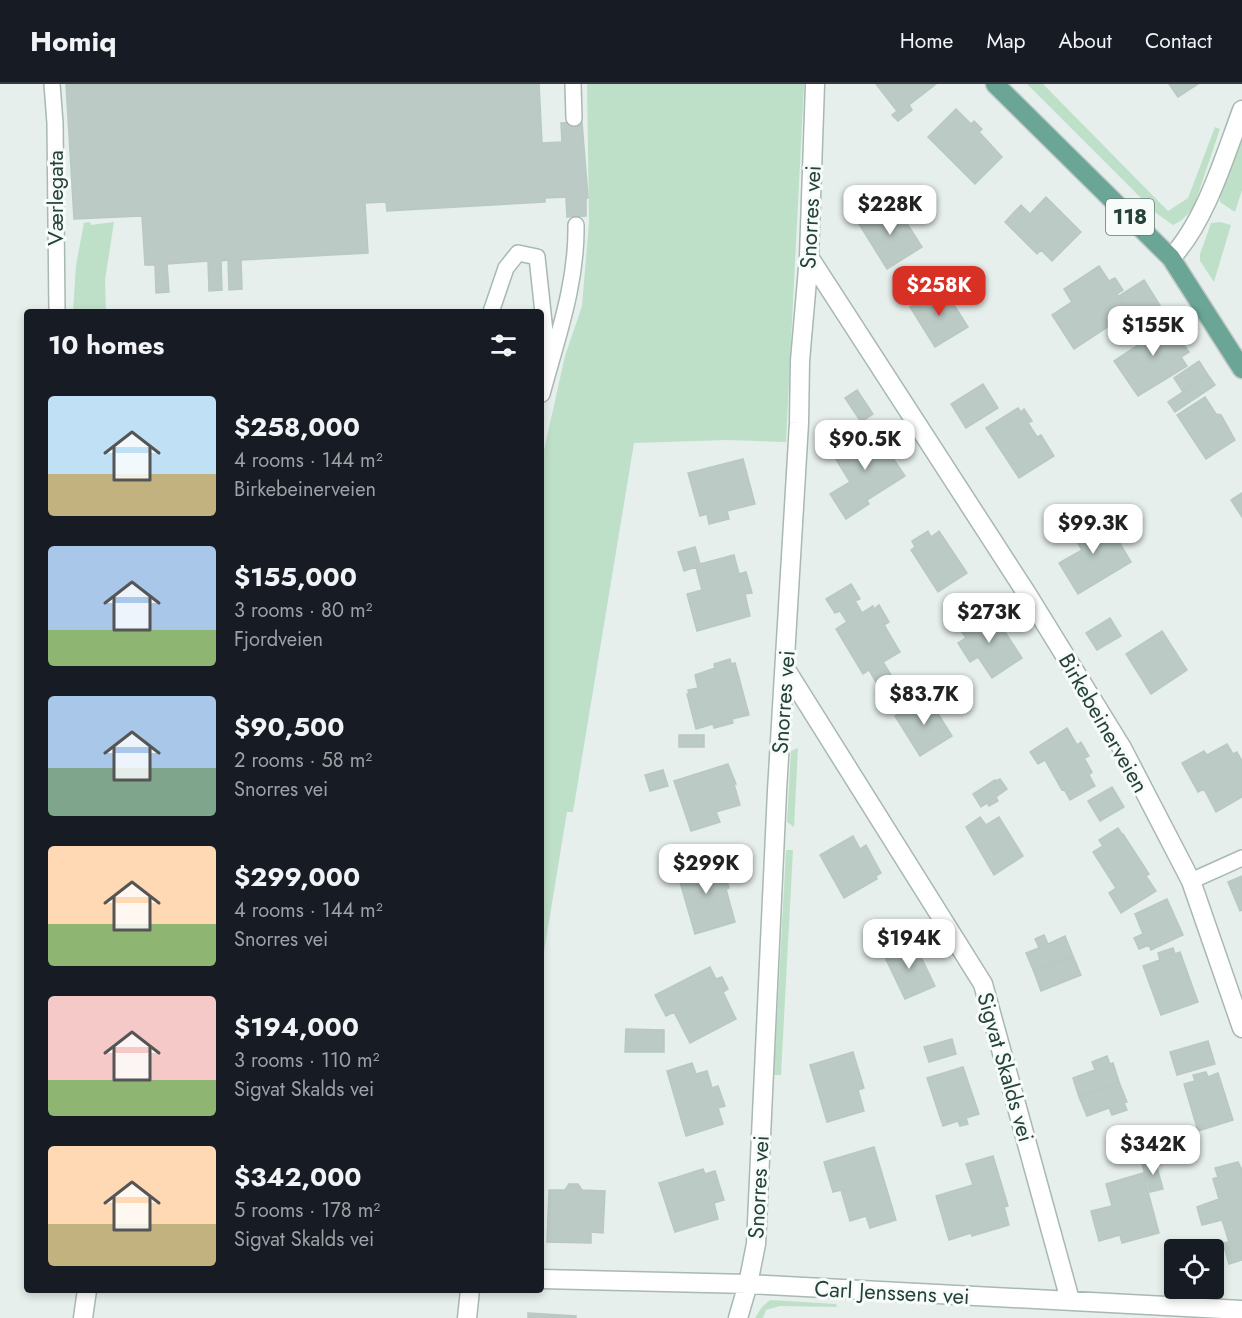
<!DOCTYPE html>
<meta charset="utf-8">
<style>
:root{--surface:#171b24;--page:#242831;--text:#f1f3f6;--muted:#9ea1a6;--line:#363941;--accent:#d93025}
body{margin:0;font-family:Jost,sans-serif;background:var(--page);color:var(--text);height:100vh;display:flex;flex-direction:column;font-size:22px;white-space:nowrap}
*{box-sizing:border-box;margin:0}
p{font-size:20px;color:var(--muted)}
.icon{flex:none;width:33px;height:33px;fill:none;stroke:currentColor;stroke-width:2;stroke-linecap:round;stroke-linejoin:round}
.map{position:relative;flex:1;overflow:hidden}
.sheet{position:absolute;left:24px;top:225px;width:520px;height:984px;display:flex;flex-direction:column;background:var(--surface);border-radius:6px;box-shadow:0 3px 9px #0003}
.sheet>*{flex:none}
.buttons{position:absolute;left:1164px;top:1155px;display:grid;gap:12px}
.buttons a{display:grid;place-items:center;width:60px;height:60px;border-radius:6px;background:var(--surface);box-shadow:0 3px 9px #0003;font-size:30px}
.price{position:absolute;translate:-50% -51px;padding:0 14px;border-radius:12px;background:#fff;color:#222;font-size:20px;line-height:39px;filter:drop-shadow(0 2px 3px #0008)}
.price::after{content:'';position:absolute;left:50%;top:36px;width:18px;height:14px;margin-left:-9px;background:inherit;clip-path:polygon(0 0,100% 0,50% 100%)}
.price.active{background:var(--accent);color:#fff}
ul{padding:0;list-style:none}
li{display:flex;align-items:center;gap:18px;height:150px;padding:0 24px}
li span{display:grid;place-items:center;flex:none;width:168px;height:120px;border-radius:6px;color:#555}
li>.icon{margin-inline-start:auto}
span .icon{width:72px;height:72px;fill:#fffc;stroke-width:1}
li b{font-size:26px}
h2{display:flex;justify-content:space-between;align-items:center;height:72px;padding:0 24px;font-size:26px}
header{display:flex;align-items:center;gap:36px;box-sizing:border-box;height:84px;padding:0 30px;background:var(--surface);border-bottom:2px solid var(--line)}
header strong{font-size:28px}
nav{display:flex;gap:33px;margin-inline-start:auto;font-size:21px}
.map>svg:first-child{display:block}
.green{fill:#bfe0c8}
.building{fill:#bbcac4;stroke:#b8c9c2;stroke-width:1.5}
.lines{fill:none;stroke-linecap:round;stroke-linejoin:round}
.lane-casing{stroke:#a8b8b2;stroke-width:18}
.street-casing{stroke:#a8b8b2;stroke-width:21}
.primary-casing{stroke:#c2cac8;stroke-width:21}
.lane{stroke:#fff;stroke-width:15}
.street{stroke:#fff;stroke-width:18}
.primary{stroke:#6aa596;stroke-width:18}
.labels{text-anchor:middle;stroke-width:6;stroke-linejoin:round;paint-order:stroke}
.shield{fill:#f7fbf9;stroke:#637a73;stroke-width:1.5}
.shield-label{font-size:21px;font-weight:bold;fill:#24423a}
.street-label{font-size:22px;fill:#24423a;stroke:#f7fbf9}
</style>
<header>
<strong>Homiq</strong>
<nav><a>Home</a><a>Map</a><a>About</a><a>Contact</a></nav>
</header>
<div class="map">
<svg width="1242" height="1234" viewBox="0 0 1242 1234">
<rect width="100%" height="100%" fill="#e6efeb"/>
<path class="green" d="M587,0H804L786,358L727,356L634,359L573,728H567L542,880V375L565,272L582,222L589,138Z
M1027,0H1043L1168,127L1188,114L1215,43L1220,45L1194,122C1188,130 1183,137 1173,141L1156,129Z
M1242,48V106L1235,128L1220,118V112Z
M90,138L91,141L114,138L105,196L106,228H73L76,181L84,139Z
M1220,138L1231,141L1214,198L1200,177V170L1211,139Z
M798,664L794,743L787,738L791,667Z
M786,766H793L781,991H774Z
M770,1216L836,1220L837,1223L780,1222L766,1226L763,1234H755L762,1223Z"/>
<path class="building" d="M66,0H539L542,59L562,58L561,39L582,38L588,114H586V132L567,133L566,115L568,113L545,114V118L387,127L386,118L365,119L368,169L241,176L242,205L229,206L228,176L221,177L222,206L209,207L208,177L167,180L169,208L156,209L155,181H145L142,132L74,135Z
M876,0H936L909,21L912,26L898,37L892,31L897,27Z
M1169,0H1198L1178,13Z
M956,25L971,40L974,37L982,45L979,48L1002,73L975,100L928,53Z
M1046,113L1081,148L1052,177L1041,166L1037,170L1005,138L1021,121L1030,130Z
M894,119L922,163L887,185L859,140Z
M1099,182L1109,197L1115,194L1123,206L1117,210L1129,229L1074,265L1052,231L1072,218L1064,205Z
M1144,196L1161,223L1137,239L1119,212Z
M943,202L956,220L954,221L968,243L935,263L910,223Z
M1162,229L1189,268L1181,273L1187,282L1138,312L1114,277L1149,254L1141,242Z
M1199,277L1208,291L1183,308L1174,294Z
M1208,291L1215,301L1175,328L1168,318Z
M983,300L998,324L966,344L951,320Z
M857,306L873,330L861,338L845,314Z
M1205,313L1216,330L1221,331L1235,356L1206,375L1177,331Z
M1018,324L1021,328L1024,325L1032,337L1028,339L1037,353L1041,351L1054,372L1019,394L986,344Z
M873,343L880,354L885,351L895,368L891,371L905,392L867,416L869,420L846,435L830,410L850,398L832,369Z
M743,375L755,420L727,427L729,435L709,440L707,430L700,432L688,389Z
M1242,409V433L1231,416Z
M1087,429L1096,444L1101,441L1106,450L1112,446L1131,478L1078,510L1059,479L1082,466L1067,441Z
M928,447L931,453L939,447L967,489L938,508L911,466L915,463L912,457Z
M695,463L700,480L734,471L739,490L746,488L752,509L745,510L750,532L697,547L687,510L702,506L696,483L684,487L678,468Z
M851,500L860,515L855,517L862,529L873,522L874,525L879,521L889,538L884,541L900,568L883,578L891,591L877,600L869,586L863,590L836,545L847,538L840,527L835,529L826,515Z
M988,526L994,535L996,534L1022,574L992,594L978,573L970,578L958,559L966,554L960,545Z
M1110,534L1121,552L1097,566L1086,549Z
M1162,547L1187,586L1151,610L1126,570Z
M730,575L731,580L735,579L749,631L732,635L733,639L714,644L713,640L696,645L687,610H689L688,606L698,604L695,591L715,584L714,580Z
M927,612L952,652L920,672L895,632Z
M1067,644L1077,661L1081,658L1089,672L1084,674L1092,688L1089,691L1095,702L1070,716L1064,705L1062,706L1045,676L1038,680L1030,668Z
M679,651H704V663H679Z
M1227,660L1233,670L1237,668L1242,677V713L1216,728L1204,705L1198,708L1182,679L1204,667L1207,671Z
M728,680L736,700H734L740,721L716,728L720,738L691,747L674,697Z
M663,686L668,702L650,707L645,691Z
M1000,695L1007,705L996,713L998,717L989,722L987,719L981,723L973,710L995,696L996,697Z
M1112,703L1124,723L1100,737L1088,717Z
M980,733L986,741L999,733L1023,772L994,791L966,743Z
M1118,744L1122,750H1123L1149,790L1146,792L1156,807L1121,829L1109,809L1116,804L1093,768L1103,762L1099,756Z
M853,752L860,765L866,761L881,789L876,792L877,795L844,814L820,771Z
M716,772L720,787L724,786L729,804L726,805L735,838L695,850L676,784Z
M1242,792V826L1240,827L1228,798Z
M1167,815L1183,851L1151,866L1149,861L1139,865L1134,854L1143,850L1135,830Z
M1044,851L1048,860L1065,852L1073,872L1034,888L1026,869L1039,864L1035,855Z
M913,856L935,902L905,915L884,871Z
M1173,864L1175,870L1180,868L1198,918L1161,931L1143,882L1160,876L1158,869Z
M1073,872L1081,891L1041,907L1034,888Z
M710,883L716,895L722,893L728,905L723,908L736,935L690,959L674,928L666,932L655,911Z
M626,945L664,946V968H625Z
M952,955L956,970L929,978L924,963Z
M1208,957L1215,980L1177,991L1170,968Z
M853,968L864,1004L858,1006L864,1027L827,1038L810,981Z
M1107,972L1110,980L1113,979L1119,998L1079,1013L1073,994L1095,986L1092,978Z
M692,979L696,990L707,987L712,1004L718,1002L725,1022L718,1024L723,1040L686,1052L667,987Z
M963,983L979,1030L966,1034L968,1040L960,1042L958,1037L943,1042L927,994Z
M1206,988L1208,993L1218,989L1233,1036L1198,1047L1184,1000L1195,997L1193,991Z
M1119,998L1127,1018L1124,1019L1127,1026L1112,1031L1109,1024L1087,1032L1079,1013Z
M874,1063L896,1136L870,1144L866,1132L850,1137L841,1106L833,1108L824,1078Z
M993,1072L1008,1122L1004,1123L1009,1141L972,1152L971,1149L949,1156L936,1112L973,1101L966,1080Z
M1155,1076L1163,1105L1150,1108L1142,1080Z
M1238,1078L1242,1086V1176L1229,1180L1223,1159L1229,1158L1222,1136L1202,1141L1197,1123L1219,1115L1213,1095L1218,1093L1215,1084Z
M703,1085L705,1090L715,1087L724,1116L714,1119L718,1135L675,1148L659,1099Z
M1143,1089L1159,1149L1122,1159L1120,1151L1099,1157L1091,1127L1112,1122L1106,1100Z
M569,1100H578L582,1106L605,1107L603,1149L591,1148V1159L547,1158L549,1106H565Z
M528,1229L576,1232V1234H528Z"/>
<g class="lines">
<g class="lane-casing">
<path id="lane" d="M52,0L55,39L57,228
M573,0L574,34
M491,228L506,184L518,169L537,173L549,285
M542,310C557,254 577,200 576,141
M1191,797L1242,774"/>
</g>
<g class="street-casing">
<path id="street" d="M809,173L1027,510L1122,664L1191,797L1242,944
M1171,174C1205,138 1225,72 1242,26
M785,584L983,900L1070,1216
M542,1195L748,1200L1242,1226
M83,1234L87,1206
M467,1234L470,1206
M738,1234L748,1200L756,1160L777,707L799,339L800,277L809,173L815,0"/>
</g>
<g class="primary-casing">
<path id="primary" d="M995,0L1171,174L1242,285"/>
</g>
<use href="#lane" class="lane"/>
<use href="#street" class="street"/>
<use href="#primary" class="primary"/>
</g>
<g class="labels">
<rect class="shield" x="1106" y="115" width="48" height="36" rx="4.5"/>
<g class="shield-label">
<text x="1130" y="140">118</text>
</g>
<g class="street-label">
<text transform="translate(55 114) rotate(-90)" y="8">Værlegata</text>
<text transform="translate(810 133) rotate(-87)" y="8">Snorres vei</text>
<text transform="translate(783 618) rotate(-86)" y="8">Snorres vei</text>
<text transform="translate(1104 639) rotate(60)" y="8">Birkebeinerveien</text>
<text transform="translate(1006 983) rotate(74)" y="8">Sigvat Skalds vei</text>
<text transform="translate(758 1103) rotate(-87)" y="8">Snorres vei</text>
<text transform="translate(892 1208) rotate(3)" y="8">Carl Jenssens vei</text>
</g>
</g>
</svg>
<div class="buttons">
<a><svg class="icon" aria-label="locate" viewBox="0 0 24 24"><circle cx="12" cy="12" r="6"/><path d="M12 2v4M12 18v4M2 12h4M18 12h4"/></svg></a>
</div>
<b class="price" style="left:890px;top:152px">$228K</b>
<b class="price active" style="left:939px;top:233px">$258K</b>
<b class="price" style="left:1153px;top:273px">$155K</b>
<b class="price" style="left:865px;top:387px">$90.5K</b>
<b class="price" style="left:1093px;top:471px">$99.3K</b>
<b class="price" style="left:989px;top:560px">$273K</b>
<b class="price" style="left:924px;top:642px">$83.7K</b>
<b class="price" style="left:706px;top:811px">$299K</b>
<b class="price" style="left:909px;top:886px">$194K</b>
<b class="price" style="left:1153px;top:1092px">$342K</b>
<section class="sheet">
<h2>10 homes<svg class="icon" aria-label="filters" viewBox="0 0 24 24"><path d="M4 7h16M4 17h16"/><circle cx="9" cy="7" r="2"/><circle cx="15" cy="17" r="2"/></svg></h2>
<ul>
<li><span style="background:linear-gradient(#bfe0f5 65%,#c2b280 0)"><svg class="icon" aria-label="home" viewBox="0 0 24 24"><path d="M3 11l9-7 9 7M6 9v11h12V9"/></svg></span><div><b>$258,000</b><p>4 rooms · 144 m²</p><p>Birkebeinerveien</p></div></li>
<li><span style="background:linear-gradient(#a9c7e8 70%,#8fb573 0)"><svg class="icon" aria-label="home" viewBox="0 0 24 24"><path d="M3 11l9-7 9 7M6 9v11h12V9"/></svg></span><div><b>$155,000</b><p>3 rooms · 80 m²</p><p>Fjordveien</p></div></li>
<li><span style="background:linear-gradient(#a9c7e8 60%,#7fa58c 0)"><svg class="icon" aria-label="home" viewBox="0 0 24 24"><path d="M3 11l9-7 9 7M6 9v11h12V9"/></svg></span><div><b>$90,500</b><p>2 rooms · 58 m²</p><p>Snorres vei</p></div></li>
<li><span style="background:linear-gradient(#ffd9b3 65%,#8fb573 0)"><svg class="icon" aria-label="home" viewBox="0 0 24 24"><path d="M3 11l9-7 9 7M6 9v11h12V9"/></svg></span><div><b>$299,000</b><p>4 rooms · 144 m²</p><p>Snorres vei</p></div></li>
<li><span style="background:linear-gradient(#f6c9c9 70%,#8fb573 0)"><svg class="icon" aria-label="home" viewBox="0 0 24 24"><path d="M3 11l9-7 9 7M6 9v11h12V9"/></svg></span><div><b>$194,000</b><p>3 rooms · 110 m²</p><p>Sigvat Skalds vei</p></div></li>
<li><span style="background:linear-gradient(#ffd9b3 65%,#c2b280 0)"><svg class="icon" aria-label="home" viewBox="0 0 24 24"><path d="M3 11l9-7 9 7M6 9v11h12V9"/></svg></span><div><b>$342,000</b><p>5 rooms · 178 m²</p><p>Sigvat Skalds vei</p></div></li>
</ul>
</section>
</div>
